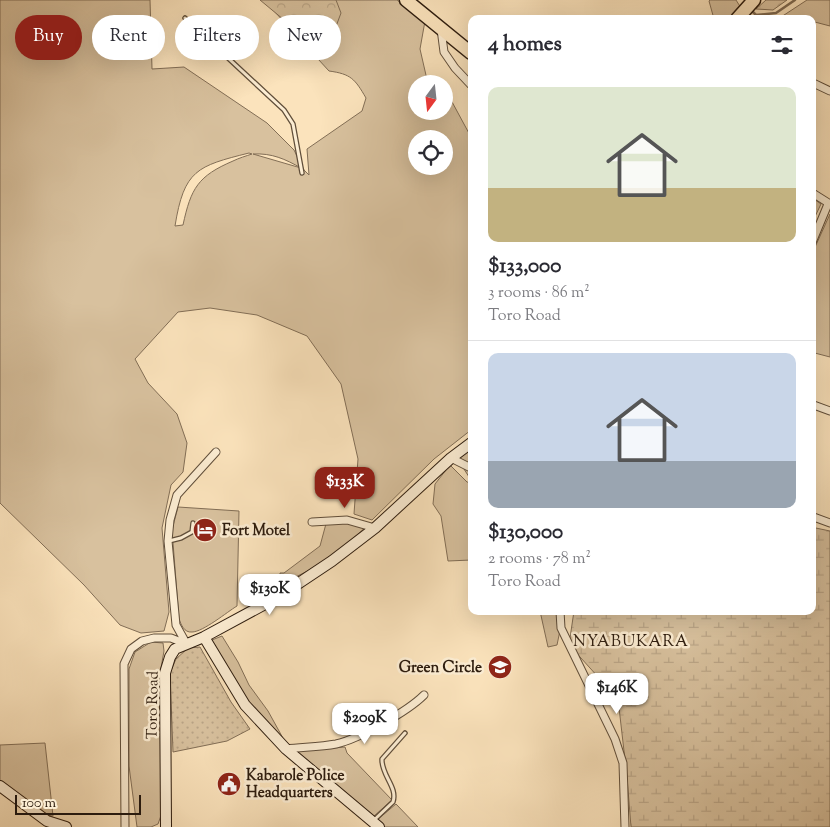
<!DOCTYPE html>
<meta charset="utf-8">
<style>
:root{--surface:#fff;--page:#f2f2f3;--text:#2b2b33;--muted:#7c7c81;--line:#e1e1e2;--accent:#8f2418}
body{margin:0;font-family:"Sorts Mill Goudy",serif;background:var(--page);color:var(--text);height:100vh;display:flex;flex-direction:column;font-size:19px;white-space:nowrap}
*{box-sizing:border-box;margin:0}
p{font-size:16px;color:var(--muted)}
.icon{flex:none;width:28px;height:28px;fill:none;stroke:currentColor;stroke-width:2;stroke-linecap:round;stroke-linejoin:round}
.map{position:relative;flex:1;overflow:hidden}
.details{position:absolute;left:468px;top:15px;width:348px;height:600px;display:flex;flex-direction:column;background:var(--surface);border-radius:10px;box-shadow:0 5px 20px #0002}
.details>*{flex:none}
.guide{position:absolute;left:15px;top:15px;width:378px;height:45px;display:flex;gap:10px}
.needle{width:32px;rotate:195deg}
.tools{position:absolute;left:408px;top:75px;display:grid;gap:10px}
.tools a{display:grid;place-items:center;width:45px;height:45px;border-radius:50%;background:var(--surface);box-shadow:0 5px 20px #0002;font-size:25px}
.scale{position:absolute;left:15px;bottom:12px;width:126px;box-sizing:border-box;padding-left:5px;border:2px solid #2d1c0e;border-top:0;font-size:14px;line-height:18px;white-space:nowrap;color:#2d1c0e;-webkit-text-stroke:4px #fcedd3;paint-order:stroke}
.price{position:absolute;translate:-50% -42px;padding:0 11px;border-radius:10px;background:#fff;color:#222;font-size:16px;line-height:32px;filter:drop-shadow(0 1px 2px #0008)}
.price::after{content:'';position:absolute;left:50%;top:30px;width:15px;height:11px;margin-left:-8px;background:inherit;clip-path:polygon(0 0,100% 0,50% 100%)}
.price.active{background:var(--accent);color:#fff}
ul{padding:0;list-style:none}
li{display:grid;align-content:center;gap:10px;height:265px;padding:0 20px}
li+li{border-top:1px solid var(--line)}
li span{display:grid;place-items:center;height:155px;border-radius:10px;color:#555}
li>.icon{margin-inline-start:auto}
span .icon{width:90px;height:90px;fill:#fffc;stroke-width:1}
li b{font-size:21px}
h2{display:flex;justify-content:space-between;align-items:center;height:60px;padding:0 20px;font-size:21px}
.chip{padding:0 18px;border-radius:22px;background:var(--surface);box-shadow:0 5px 20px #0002;font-size:18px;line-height:45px}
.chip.active{background:var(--accent);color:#fff}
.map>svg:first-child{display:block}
.green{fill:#d8c19e;stroke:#826e56;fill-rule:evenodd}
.forest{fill:url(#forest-crowns);stroke:#826e56}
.wetland{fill:url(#wetland-marsh);stroke:#826e56}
.park{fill:url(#park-dots);stroke:#826e56}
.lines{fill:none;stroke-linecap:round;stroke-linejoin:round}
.stream{stroke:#7f6b53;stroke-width:2.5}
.lane-casing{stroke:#604e3a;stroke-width:5.5}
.street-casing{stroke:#604e3a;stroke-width:9}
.secondary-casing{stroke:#2d1c0e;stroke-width:12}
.highway-casing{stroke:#2d1c0e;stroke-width:15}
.lane{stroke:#fcedd3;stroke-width:3}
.street{stroke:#fcedd3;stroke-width:7}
.secondary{stroke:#fcedd3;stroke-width:10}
.highway{stroke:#fbe3bc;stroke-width:12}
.labels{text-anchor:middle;stroke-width:5;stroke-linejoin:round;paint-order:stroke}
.poi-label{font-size:15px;font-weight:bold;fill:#2d1c0e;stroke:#fcedd3;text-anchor:start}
.street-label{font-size:15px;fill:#2d1c0e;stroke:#fcedd3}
.neighbourhood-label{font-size:16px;letter-spacing:1px;fill:#2d1c0e;stroke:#fcedd3}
</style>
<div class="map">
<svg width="830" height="827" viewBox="0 0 830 827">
<defs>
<pattern id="forest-crowns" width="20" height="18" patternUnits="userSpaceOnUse" patternTransform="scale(1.25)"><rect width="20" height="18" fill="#d8c19e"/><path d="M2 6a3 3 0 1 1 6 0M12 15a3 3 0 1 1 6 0" fill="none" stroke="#baa587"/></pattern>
<pattern id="wetland-marsh" width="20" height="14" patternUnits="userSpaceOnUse" patternTransform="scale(1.25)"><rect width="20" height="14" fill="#d8c19e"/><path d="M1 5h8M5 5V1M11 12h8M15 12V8" fill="none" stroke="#baa587"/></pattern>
<pattern id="park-dots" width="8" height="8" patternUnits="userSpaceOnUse" patternTransform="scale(1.25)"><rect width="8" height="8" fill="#d8c19e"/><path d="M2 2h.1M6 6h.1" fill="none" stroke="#baa587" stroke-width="1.8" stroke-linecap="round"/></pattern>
</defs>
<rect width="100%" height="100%" fill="#fbe3bc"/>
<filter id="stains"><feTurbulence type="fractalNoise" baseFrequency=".004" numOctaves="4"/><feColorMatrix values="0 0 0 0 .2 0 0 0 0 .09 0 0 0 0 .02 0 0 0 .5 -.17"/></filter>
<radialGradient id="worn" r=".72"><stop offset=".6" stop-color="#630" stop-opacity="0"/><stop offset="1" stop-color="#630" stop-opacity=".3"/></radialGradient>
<path class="green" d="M0,0H150L152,69L184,67L267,123L294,150L304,170L309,175L307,149L362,111L366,98C355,79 351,74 329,71L264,0H397L425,21L420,49L428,84H416V111H444V95L451,100L471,137V430L434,459L372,520L354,514L358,459L341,384L307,336L257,315L210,308L178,312L135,359L148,383L177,414L187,443L183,472L171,485L162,528L169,612L164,631L141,633L120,625L84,585L0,503ZM416,139H444V166H416ZM249,153L252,154C246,156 239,158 233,161C198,176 191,188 183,225L175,226C184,170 197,166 249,153ZM253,154C272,153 285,159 301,168Z
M710,0H736L741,8L731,19H714L709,1Z
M807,0H830V26L811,21V19H778Z
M811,197L821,204L811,225Z
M830,214V357L811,352V256Z
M471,440V480L455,455Z
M450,465L467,482L471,483V560L448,561L441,516L433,504L435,484Z
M178,507L239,511L237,606C227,612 203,632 192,632C184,633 181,624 179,619L172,530Z
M327,520L368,525L329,560L280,585V573H284L320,546Z
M540,611H564L557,645L548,647Z
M222,636L238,662L249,685L268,711L284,740L252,707L211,643L212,640Z
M151,642L163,643L164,651L159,679L163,810L158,824L151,827H137L129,766V669L135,652Z
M45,743L53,816L47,815L0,781V745Z
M345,747L347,753L392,800L373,817L294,751Z
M396,804L418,827H384L377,820Z"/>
<path class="forest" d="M260,0H336L341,13L329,45L319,49Z
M766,0H787L773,10L756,9Z"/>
<path class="wetland" d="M811,527L830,531V827H631L627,777L618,699L571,647L570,638L574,611H811Z"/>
<path class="park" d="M200,647L231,702L250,729L227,741L173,752L170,673L176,659L188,648Z"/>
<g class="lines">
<path class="stream" d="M751,10L756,15L776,13L795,0"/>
<g class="lane-casing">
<path id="lane" d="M185,18L284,110L293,124L302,173
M169,541L181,538L192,532L193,523
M373,821L393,802C398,787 381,775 382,759L405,733"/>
</g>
<g class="street-casing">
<path id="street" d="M441,29L444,52L455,68L471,85
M811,82L830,91
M811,192L830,204
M811,245L828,204
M811,404L830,411
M451,458L471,468
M811,516L830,523
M312,522L347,520L375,528
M560,611L561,628L615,739L623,763L625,827
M186,643L176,625L168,541L170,520L177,495L216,452
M286,749C303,747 320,747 336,744C359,739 408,711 424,695
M125,827L124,664L131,649L142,641L154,638H171L186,644"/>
</g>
<g class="secondary-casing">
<path id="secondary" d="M204,637L245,705L286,749L379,827
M0,786L47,821L66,827
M166,827L165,673L170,657L175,649L204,637L278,597L332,561L375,528L451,458L471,443"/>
</g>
<g class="highway-casing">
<path id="highway" d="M406,0L471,53
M737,19L754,0"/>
</g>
<use href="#lane" class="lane"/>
<use href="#street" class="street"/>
<use href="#secondary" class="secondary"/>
<use href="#highway" class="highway"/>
</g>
<defs>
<g id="hotel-disc" transform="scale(1.25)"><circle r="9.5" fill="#8f2418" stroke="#fcedd3"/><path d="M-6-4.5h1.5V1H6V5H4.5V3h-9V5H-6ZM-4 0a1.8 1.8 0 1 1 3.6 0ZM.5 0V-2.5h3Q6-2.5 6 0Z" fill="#fff"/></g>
<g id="school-disc" transform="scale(1.25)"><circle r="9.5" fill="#8f2418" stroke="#fcedd3"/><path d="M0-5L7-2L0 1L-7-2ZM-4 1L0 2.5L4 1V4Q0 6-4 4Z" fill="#fff"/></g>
<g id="civic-disc" transform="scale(1.25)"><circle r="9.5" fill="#8f2418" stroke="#fcedd3"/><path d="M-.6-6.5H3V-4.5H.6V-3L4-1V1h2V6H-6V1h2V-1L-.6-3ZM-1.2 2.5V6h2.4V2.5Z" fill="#fff"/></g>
</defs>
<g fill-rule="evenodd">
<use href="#hotel-disc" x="205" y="530"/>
<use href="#school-disc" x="500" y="667"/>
<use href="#civic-disc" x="229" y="784"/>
</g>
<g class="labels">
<g class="poi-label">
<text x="222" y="535">Fort Motel</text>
<text x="482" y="672" text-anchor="end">Green Circle</text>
<text x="246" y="780">Kabarole Police<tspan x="246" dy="17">Headquarters</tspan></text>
</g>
<g class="street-label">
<text transform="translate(152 705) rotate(-89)" y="5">Toro Road</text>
</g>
<g class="neighbourhood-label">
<text x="631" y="646">NYABUKARA</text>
</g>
</g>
<rect width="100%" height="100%" filter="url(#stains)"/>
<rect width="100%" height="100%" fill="url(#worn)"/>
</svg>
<div class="tools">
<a><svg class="needle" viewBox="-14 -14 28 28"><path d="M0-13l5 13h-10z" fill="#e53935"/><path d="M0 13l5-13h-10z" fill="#7c7c81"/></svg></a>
<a><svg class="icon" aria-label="locate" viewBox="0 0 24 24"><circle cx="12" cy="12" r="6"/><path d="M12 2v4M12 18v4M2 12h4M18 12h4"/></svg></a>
</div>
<div class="scale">100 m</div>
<b class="price active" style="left:345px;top:509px">$133K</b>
<b class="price" style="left:270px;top:616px">$130K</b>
<b class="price" style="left:617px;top:715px">$146K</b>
<b class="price" style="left:365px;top:745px">$209K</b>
<div class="guide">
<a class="chip active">Buy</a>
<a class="chip">Rent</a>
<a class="chip">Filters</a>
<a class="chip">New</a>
</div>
<section class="details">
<h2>4 homes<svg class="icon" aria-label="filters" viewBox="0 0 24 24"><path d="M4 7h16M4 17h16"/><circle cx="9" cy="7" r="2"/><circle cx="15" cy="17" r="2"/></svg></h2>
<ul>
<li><span style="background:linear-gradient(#dfe7d0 65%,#c2b280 0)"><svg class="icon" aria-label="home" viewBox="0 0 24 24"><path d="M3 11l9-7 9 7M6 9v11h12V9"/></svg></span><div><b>$133,000</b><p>3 rooms · 86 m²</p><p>Toro Road</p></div></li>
<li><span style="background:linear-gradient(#c9d6e8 70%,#9aa5b1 0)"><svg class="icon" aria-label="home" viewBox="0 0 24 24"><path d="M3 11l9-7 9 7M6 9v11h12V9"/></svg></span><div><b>$130,000</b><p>2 rooms · 78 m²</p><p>Toro Road</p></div></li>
</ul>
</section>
</div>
